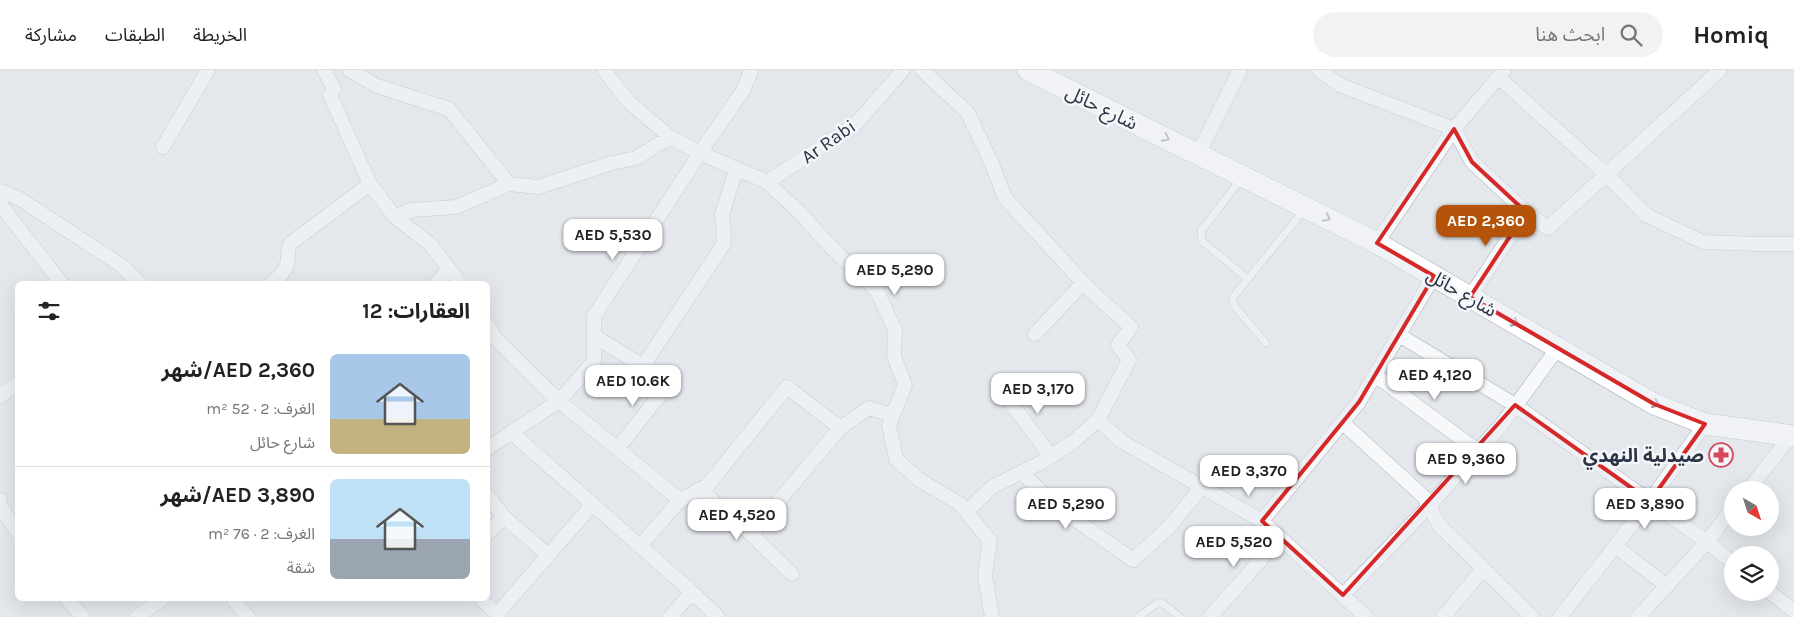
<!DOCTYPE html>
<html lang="ar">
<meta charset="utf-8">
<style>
:root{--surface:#fff;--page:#f2f2f2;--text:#222;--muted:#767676;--line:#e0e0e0;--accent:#b45309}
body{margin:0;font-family:Karla,"Noto Sans Arabic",sans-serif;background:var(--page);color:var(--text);direction:rtl;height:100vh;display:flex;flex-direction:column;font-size:19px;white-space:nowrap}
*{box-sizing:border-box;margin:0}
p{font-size:16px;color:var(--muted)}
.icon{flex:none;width:28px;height:28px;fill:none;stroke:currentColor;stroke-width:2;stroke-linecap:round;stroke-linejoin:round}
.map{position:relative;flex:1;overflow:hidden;direction:ltr}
.sheet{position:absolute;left:15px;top:211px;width:475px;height:320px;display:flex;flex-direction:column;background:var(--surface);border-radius:8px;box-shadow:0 5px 20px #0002;direction:rtl}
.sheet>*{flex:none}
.needle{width:32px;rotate:141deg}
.fabs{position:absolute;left:1724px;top:411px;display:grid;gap:10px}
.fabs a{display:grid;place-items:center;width:55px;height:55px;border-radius:50%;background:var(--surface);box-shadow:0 5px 20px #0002;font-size:25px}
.price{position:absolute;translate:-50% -42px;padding:0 11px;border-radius:10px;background:#fff;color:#222;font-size:16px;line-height:32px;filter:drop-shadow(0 1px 2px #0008)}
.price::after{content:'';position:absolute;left:50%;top:30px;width:15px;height:11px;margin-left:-8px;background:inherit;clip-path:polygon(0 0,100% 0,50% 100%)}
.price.current{background:var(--accent);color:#fff}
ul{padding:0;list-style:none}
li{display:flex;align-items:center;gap:15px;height:125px;padding:0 20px}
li+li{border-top:1px solid var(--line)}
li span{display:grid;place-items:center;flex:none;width:140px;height:100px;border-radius:8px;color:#555}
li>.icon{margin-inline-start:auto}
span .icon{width:60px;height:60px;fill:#fffc;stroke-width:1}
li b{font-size:21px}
h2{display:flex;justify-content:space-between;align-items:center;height:60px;padding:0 20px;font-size:21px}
header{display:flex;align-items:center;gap:30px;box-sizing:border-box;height:70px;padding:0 25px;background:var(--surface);border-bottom:1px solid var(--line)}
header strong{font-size:24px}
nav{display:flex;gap:28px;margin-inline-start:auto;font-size:18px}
.search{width:350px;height:45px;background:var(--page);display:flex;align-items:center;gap:12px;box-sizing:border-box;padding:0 18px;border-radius:28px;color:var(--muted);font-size:19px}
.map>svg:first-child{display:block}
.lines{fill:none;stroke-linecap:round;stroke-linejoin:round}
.service-casing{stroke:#a9aeb7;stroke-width:8}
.minor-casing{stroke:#a9aeb7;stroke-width:15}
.primary-casing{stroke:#a3abb8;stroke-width:22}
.service{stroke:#f7f8fa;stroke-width:7}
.minor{stroke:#f7f8fa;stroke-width:14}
.primary{stroke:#fff;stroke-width:21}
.oneway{stroke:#959aa2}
.marked{fill:none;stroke:#d62828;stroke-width:4;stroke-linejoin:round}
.labels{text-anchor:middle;stroke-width:5;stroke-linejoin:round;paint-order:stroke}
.street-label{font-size:19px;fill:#2b3445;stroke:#f4f6f9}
.poi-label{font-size:19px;font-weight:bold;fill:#2b3445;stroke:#f4f6f9;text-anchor:end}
</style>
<header>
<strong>Homiq</strong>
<div class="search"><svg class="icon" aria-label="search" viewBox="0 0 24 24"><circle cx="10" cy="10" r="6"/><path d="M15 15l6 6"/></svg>ابحث هنا</div>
<nav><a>الخريطة</a><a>الطبقات</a><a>مشاركة</a></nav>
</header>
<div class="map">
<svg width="1794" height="547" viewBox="0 0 1794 547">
<rect width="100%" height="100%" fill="#e4e7ec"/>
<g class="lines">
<g class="service-casing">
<path id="service" d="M1241,109L1201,161L1202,171L1248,209
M1266,273L1236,238L1232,231L1234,226L1304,140
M1138,547L1158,533H1162L1180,547"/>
</g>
<g class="minor-casing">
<path id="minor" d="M324,0L334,19L330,25L370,114L395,147L430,174L461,214
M349,0L377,16L449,39L509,114
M604,0L628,31L670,67L700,83L767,112L799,142L832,178L877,221L895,260L894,286L905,315L889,355L896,389L918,409L960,434L990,471L985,506L992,547
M922,0L968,43L992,94L1005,128L1090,220L1131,257L1118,275L1129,290L1098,350L1073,372L1042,392L992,417L966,442
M1319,0L1340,15L1454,59L1472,92L1526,142L1548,158L1720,0
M1498,7L1607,105L1646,145L1703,172L1757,174H1794
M163,77L208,0
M1198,84L1240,0
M767,112L855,55L903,0
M0,121L20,129L122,196L140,214
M0,134L62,214
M395,147L411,140L456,137L509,114L538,117L612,93L636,88L670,67
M1377,173L1454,59L1504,1
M271,214C277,208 285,203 287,194C290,185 285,184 291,173L370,114
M436,214L449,199
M1470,227L1526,142
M488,256L496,269L559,331L680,430L640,476
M1035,264L1083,213
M1399,265L1515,335L1707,472L1732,492
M594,266L643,296L723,175L724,165L722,145L736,99
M1375,305L1478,381
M1002,322L1051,386
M0,326L18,313
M1098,350L1121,371L1262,451L1366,547
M1343,353L1424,427L1440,456L1532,547
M512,363L692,522L670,547
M488,378L559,331L594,291V246L700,83L744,19L751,0
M617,379L663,321C666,309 652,302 643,296
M1021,402L1060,439L1133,490L1169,457L1202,417
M699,419L751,464L792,504
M1748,420L1791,366
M488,426L504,447L548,485
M0,430V436L18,463
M680,430L707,416L787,317L840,358
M1262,451L1359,332L1434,206
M488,463L504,447
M751,464L840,358L869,338L893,345
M1615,476L1667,516
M692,522L718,547
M1770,522L1794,541
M1343,525L1429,436L1502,354L1558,278
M67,529L83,547
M233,529L248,547
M481,529L497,544V547
M497,544L593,434
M137,547L162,529
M1210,547L1280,468
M1443,547L1483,499
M1560,547L1650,431L1705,354
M1638,547L1707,472L1732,439"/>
</g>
<g class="primary-casing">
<path id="primary" d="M1028,0L1377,173L1654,334L1705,354L1794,366"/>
</g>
<use href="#service" class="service"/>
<use href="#minor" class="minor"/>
<use href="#primary" class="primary"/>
</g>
<defs><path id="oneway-chevron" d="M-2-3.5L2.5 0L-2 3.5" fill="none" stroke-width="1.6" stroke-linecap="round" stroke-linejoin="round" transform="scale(1.25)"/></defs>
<g class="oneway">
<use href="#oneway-chevron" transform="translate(1166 68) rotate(26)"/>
<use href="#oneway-chevron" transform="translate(1327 148) rotate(26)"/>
<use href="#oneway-chevron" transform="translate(1515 253) rotate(30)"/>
<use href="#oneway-chevron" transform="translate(1656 334) rotate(25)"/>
</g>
<path d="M0 0H1794V547H0ZM1454,59L1472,92L1526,142L1470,227L1654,334L1705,354L1650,431L1515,335L1343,525L1262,451L1359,332L1434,206L1377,173Z" fill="#e4e7ec" fill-opacity=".55" fill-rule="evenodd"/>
<path class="marked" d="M1454,59L1472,92L1526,142L1470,227L1654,334L1705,354L1650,431L1515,335L1343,525L1262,451L1359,332L1434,206L1377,173Z"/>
<defs>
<g id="pharmacy-ring" transform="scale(1.25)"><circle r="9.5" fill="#f4f6f9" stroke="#d1495b" stroke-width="1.5"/><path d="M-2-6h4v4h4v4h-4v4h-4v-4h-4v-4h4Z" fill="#d1495b"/></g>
</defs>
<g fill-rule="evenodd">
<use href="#pharmacy-ring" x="1721" y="385"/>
</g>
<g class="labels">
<g class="street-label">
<text transform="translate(1102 37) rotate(26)" y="7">شارع حائل</text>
<text transform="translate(828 71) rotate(-35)" y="7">Ar Rabi</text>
<text transform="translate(1462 222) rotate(30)" y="7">شارع حائل</text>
</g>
<g class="poi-label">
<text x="1704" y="392">صيدلية النهدي</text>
</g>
</g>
</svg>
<div class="fabs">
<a><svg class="needle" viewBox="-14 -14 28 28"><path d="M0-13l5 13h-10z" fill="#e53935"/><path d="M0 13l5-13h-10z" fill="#767676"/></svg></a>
<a><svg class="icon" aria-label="layers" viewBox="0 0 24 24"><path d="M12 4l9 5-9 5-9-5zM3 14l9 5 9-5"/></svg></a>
</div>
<b class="price current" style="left:1486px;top:177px">AED 2,360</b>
<b class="price" style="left:613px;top:191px">AED 5,530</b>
<b class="price" style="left:895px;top:226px">AED 5,290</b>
<b class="price" style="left:1435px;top:331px">AED 4,120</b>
<b class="price" style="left:633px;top:337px">AED 10.6K</b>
<b class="price" style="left:1038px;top:345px">AED 3,170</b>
<b class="price" style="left:1466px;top:415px">AED 9,360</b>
<b class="price" style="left:1249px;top:427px">AED 3,370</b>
<b class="price" style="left:1066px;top:460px">AED 5,290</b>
<b class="price" style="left:1645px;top:460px">AED 3,890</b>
<b class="price" style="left:737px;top:471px">AED 4,520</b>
<b class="price" style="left:1234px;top:498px">AED 5,520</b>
<section class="sheet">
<h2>العقارات: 12<svg class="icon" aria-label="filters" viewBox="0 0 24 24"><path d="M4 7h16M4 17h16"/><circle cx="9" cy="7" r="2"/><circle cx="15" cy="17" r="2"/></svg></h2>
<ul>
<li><span style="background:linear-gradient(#a9c7e8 65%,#c2b280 0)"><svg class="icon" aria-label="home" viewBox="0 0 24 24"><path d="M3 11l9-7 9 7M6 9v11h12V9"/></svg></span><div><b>AED 2,360/شهر</b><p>الغرف: 2 · 52 m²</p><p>شارع حائل</p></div></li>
<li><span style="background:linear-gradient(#bfe0f5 60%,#9aa5b1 0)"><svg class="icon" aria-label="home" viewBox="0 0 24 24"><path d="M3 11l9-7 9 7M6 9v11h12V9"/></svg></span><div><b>AED 3,890/شهر</b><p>الغرف: 2 · 76 m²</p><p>شقة</p></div></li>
</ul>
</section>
</div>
